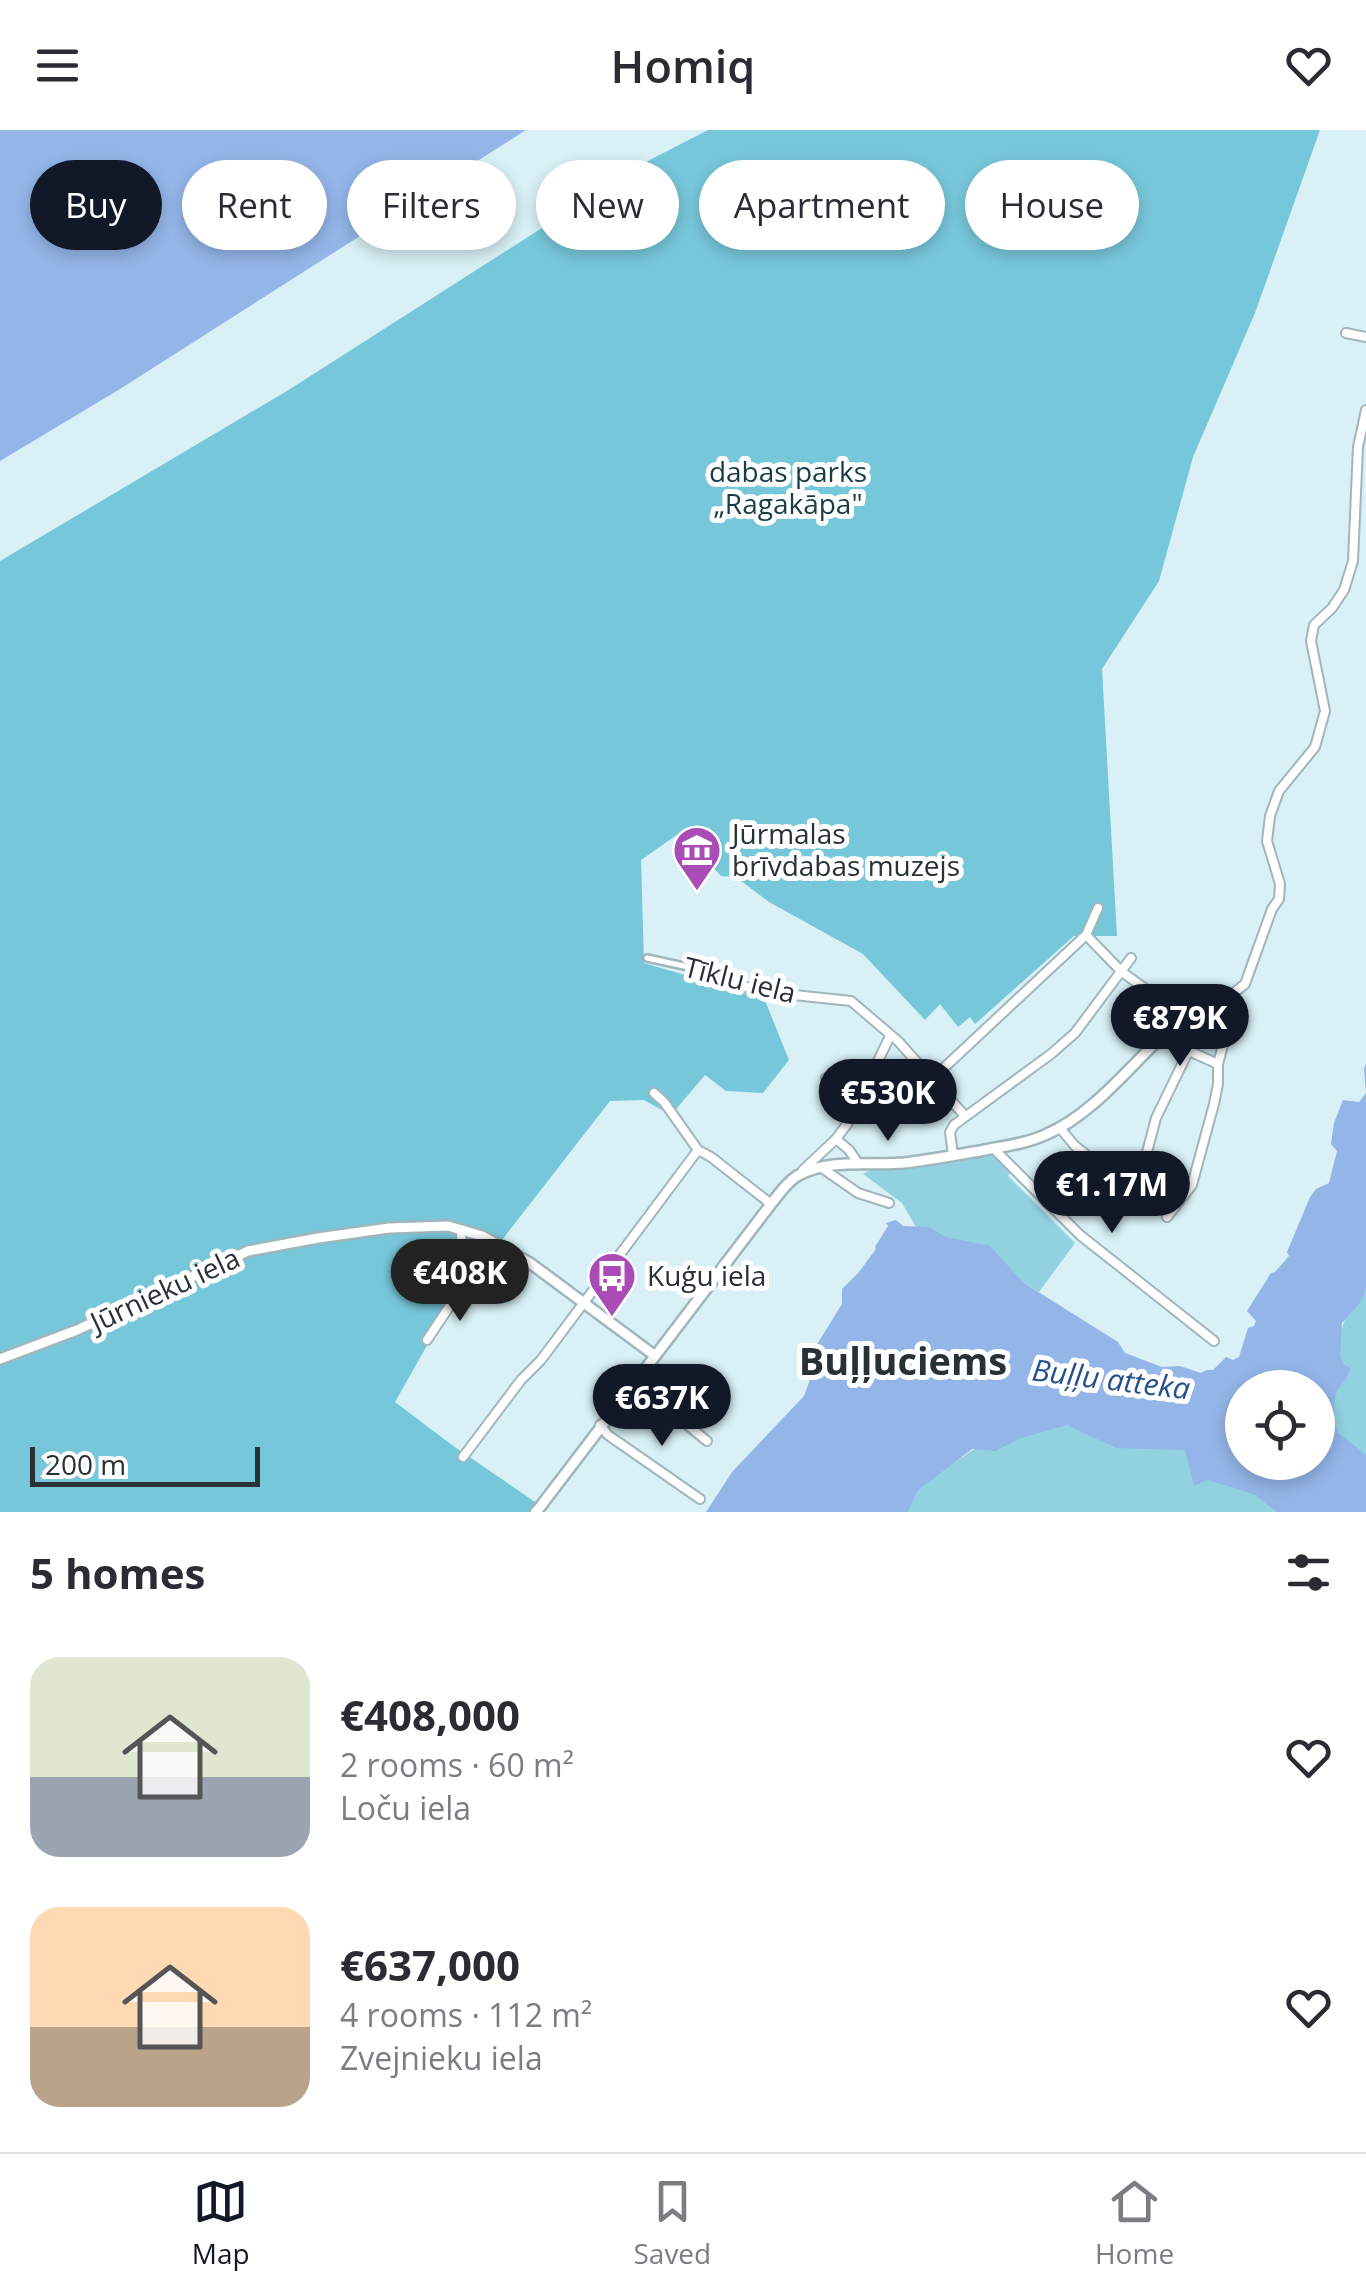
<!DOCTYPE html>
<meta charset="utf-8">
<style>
:root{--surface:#fff;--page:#f7f7f7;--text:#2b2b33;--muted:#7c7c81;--line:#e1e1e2;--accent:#111827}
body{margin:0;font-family:"Open Sans",sans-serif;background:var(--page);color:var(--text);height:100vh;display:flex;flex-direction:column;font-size:38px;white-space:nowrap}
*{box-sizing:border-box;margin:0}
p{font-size:32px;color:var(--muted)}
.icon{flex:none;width:55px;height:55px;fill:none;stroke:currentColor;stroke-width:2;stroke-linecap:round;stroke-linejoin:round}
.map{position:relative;height:1382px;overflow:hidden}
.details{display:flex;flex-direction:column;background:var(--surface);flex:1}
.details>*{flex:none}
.hud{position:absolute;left:30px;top:30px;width:1308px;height:90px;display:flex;gap:20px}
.tools{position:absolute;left:1225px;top:1240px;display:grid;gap:20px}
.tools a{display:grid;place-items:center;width:110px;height:110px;border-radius:50%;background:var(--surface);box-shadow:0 5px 15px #0003;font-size:50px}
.scale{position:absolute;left:30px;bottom:25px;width:230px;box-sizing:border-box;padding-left:10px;border:5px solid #283134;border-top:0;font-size:28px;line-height:35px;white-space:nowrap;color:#283134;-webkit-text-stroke:8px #fff;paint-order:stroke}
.price{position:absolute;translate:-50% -85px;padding:0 22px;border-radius:35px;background:var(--accent);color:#fff;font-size:32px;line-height:65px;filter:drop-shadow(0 2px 5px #0008)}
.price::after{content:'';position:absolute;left:50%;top:60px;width:30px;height:22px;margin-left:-15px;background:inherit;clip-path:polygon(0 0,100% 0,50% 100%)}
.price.selected{background:#222;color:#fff}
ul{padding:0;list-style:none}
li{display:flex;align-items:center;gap:30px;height:250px;padding:0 30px}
li span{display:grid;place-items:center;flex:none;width:280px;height:200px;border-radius:30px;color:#555}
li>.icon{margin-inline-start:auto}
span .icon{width:120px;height:120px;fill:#fffc;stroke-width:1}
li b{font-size:42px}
h2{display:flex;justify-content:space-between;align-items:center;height:120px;padding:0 30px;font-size:42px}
.chip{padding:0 35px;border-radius:45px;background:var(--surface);box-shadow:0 5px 15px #0003;font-size:35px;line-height:90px}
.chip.selected{background:var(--accent);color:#fff}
header{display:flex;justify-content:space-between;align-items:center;height:130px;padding:0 30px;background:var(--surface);font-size:45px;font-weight:600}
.tabs{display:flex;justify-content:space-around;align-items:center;height:140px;border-top:2px solid var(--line);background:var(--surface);font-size:28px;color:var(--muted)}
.tabs a{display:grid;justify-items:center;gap:5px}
.tabs .selected{color:var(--accent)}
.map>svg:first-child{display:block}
.green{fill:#91d1e0}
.forest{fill:#77c7da}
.water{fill:#93b5e8;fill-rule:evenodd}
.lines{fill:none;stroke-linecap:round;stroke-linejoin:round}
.pedestrian-casing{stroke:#9fb6bc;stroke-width:10}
.minor-casing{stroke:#9fb6bc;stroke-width:12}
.tertiary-casing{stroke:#9fb6bc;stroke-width:14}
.secondary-casing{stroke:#9fb6bc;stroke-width:15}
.pedestrian{stroke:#fff;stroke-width:5}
.minor{stroke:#fff;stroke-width:8}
.tertiary{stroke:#fff;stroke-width:9}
.secondary{stroke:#fff;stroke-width:10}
.labels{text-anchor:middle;stroke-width:10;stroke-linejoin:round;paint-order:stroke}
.park-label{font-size:28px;fill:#173d46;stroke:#fff}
.poi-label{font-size:28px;fill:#283134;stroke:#fff;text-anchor:start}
.street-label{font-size:28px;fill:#283134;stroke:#fff}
.water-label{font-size:30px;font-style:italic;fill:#244f8d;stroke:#fff}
.district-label{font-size:38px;font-weight:bold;fill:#283134;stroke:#fff}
</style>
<header><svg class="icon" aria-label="menu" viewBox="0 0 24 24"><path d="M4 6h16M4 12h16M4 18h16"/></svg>Homiq<svg class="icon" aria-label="heart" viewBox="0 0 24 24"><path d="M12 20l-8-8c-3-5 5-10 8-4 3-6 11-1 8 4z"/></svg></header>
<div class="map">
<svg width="1366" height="1382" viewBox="0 0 1366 1382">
<rect width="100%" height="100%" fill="#d8f0f6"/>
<path class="green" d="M992,1023L1011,1041L1008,1046L1075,1113L1039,1162L1024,1153L990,1117L986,1120L916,1097L902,1073L863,1044L873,1039L909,1038Z
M1366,1137V1382H900L915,1359L1047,1270L1229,1329L1265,1356L1318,1332V1258Z"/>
<path class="forest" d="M708,0H1320L1255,183L1193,327L1159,451L1102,539L1117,806H1074L975,894L970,887L958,897L940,874L925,890L863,824L769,772L736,747L721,746L681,702L641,730L644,833L764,868L789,930L763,963L726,961L705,945L671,985L644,970L610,971L446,1182L395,1272L452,1315L535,1372V1382H0V431L287,261L642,34Z"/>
<path class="water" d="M0,0H526L120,259L0,331Z
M1366,934V1159L1360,1173L1342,1193L1340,1226L1343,1234L1350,1238C1348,1249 1343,1251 1338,1260C1331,1272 1334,1289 1337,1302L1366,1325V1382H1277L1255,1365L1231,1357L1207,1350L1194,1356L1185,1320L1116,1318L1067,1295L1018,1309L996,1321L972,1319L917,1361L908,1382H706L732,1342L804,1266L817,1230L816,1216L842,1174V1159L859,1142L876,1119L875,1117L888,1096L886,1093L896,1090L903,1096L929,1097L946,1107L990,1116L1024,1153L1118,1212L1125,1223L1162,1237L1180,1236L1201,1243L1207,1240H1213L1226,1227L1233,1230L1239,1227L1248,1198L1254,1196L1256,1191L1247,1181L1271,1143L1275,1142L1289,1126L1287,1122L1310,1067L1316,1059L1329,1053L1337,1021L1331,1014L1334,993L1343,970L1359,972L1366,963L1364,939ZM1242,1258H1318V1332H1242Z"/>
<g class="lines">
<g class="pedestrian-casing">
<path id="pedestrian" d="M647,828L684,836L737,855"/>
</g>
<g class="minor-casing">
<path id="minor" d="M1346,203L1366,207
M1086,805L1098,778
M737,855L775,863L851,871L898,911L965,986
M1231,865L1245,854L1272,779L1279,769L1280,754L1267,711L1270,686L1279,661L1315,617L1325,581L1311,511L1314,495L1332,478L1344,460L1353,431L1358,317L1366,280
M1160,908L1218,934
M826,948L860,970
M932,949L1086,805L1122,842L1186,888
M654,963L664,972L698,1020L711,1027L771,1074
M1060,998L1075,1016L1136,1064L1156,988L1188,922
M836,1009L849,1020L858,1033
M993,1018L1080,1105L1214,1211
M953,1025L950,1002L954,995L1051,924L1075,903L1131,828
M822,1038L858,1063L889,1073
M803,1040L836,1009L848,993L890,906
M1167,1087L1192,1055L1214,974L1218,954V934L1223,915L1205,878
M427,1210L463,1156L461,1099
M634,1251L707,1311
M600,1295L608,1305L700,1369
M463,1327L521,1250L541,1230L698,1020"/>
</g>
<g class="tertiary-casing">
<path id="tertiary" d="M0,1229L77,1200L248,1121L318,1108L389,1098L448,1096L482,1106L530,1133L654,1225
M537,1381L771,1074C779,1064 786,1053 797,1046C829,1028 869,1036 904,1033C929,1030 955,1025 980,1021C1003,1016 1026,1014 1047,1004C1094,984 1132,933 1170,899L1186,888L1231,865"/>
</g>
<g class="secondary-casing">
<path id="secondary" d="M536,1382L537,1381"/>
</g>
<use href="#pedestrian" class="pedestrian"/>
<use href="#minor" class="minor"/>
<use href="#tertiary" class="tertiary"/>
<use href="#secondary" class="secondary"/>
</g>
<defs>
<g id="museum-pin" transform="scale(2.5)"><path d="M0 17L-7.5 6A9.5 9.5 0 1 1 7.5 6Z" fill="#a94cb6" stroke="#fff"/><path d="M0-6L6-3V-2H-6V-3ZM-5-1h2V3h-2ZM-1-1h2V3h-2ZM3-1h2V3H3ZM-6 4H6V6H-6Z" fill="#fff"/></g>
<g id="bus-pin" transform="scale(2.5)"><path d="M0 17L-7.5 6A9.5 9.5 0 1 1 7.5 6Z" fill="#a94cb6" stroke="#fff"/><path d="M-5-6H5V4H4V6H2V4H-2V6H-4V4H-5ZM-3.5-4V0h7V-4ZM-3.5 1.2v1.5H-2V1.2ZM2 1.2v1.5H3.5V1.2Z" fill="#fff"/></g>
</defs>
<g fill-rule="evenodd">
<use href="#museum-pin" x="697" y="720"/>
<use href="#bus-pin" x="612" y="1146"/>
</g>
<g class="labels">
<g class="park-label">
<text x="788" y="352">dabas parks<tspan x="788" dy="32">„Ragakāpa"</tspan></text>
</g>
<g class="poi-label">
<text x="732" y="714">Jūrmalas<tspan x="732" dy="32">brīvdabas muzejs</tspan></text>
<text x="647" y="1156">Kuģu iela</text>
</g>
<g class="street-label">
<text transform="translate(740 850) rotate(14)" y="10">Tīklu iela</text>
<text transform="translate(165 1160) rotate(-25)" y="10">Jūrnieku iela</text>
</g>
<g class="water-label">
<text transform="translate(1111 1250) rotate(7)" y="10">Buļļu atteka</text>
</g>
<g class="district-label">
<text x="903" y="1245">Buļļuciems</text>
</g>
</g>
</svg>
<div class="tools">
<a><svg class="icon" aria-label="locate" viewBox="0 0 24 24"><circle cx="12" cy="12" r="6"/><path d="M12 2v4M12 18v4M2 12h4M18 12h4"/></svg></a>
</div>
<div class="scale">200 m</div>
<b class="price" style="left:1180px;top:939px">€879K</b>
<b class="price" style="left:888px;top:1014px">€530K</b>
<b class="price" style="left:1112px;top:1106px">€1.17M</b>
<b class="price selected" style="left:460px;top:1194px">€408K</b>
<b class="price" style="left:662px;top:1319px">€637K</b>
<div class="hud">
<a class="chip selected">Buy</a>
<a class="chip">Rent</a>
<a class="chip">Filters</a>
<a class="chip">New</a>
<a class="chip">Apartment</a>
<a class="chip">House</a>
</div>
</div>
<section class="details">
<h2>5 homes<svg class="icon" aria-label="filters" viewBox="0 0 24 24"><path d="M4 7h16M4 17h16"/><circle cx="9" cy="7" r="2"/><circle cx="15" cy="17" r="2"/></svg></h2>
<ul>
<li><span style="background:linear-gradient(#dfe7d0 60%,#9aa5b1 0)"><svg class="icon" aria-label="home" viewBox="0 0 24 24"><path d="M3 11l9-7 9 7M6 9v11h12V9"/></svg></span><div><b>€408,000</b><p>2 rooms · 60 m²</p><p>Loču iela</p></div><svg class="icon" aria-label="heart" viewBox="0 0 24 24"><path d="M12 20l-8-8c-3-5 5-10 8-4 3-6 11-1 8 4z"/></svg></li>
<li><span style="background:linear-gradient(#ffd9b3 60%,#b9a48a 0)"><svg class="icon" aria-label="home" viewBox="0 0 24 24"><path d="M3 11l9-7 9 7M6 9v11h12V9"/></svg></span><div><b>€637,000</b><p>4 rooms · 112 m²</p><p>Zvejnieku iela</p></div><svg class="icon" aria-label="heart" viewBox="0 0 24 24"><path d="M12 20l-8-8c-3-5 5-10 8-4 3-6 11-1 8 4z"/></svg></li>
</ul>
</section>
<nav class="tabs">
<a class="selected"><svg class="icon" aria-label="map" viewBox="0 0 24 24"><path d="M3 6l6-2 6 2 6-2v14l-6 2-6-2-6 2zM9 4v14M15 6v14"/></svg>Map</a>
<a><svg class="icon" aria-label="saved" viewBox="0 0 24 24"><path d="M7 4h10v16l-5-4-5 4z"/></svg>Saved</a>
<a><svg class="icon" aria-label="home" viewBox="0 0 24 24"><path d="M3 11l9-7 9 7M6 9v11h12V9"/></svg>Home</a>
</nav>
